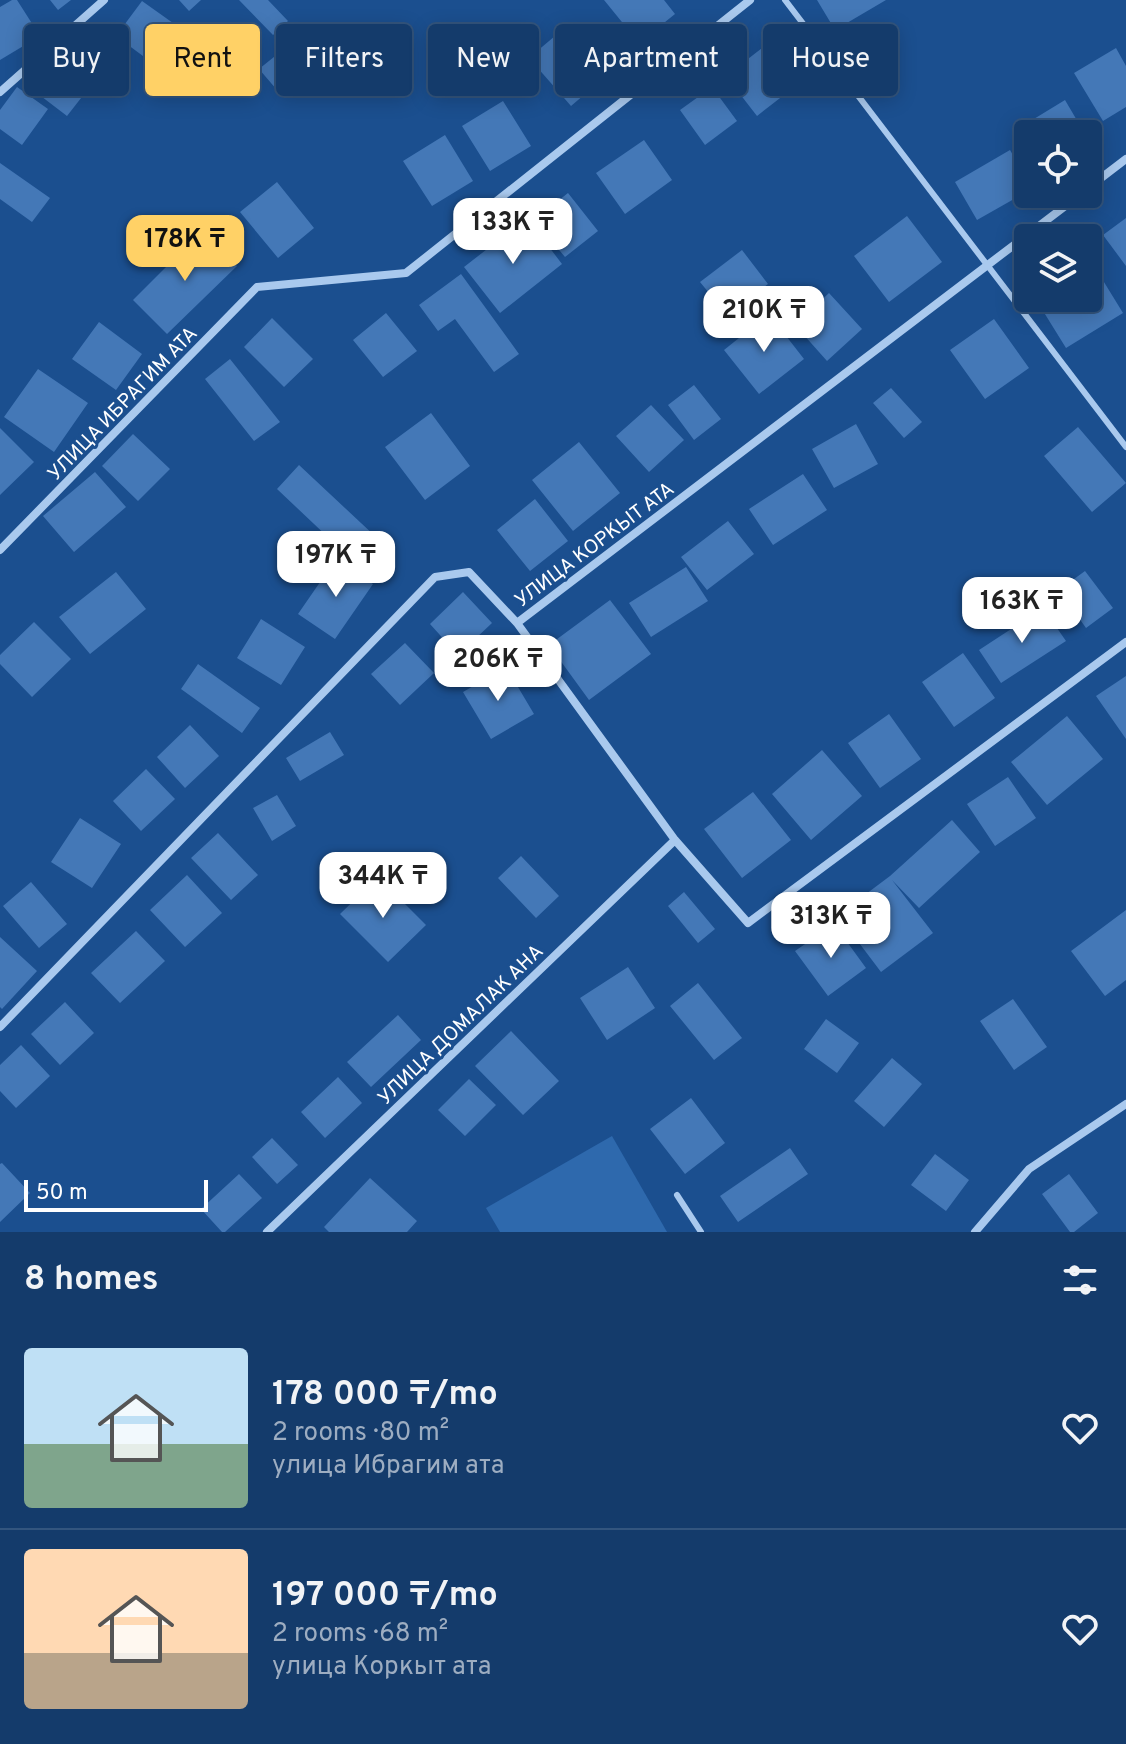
<!DOCTYPE html>
<meta charset="utf-8">
<style>
:root{--surface:#143b6b;--page:#1d4271;--text:#f1f3f6;--muted:#9dadc1;--line:#33557e;--accent:#ffd166}
body{margin:0;font-family:Overpass,sans-serif;background:var(--page);color:var(--text);height:100vh;display:flex;flex-direction:column;font-size:30px;white-space:nowrap}
*{box-sizing:border-box;margin:0}
p{font-size:26px;color:var(--muted)}
.icon{flex:none;width:44px;height:44px;fill:none;stroke:currentColor;stroke-width:2;stroke-linecap:round;stroke-linejoin:round}
.map{position:relative;height:1232px;overflow:hidden}
.drawer{display:flex;flex-direction:column;background:var(--surface);flex:1}
.drawer>*{flex:none}
.banner{position:absolute;left:24px;top:24px;width:1078px;height:72px;display:flex;gap:16px}
.buttons{position:absolute;left:1014px;top:120px;display:grid;gap:16px}
.buttons a{display:grid;place-items:center;width:88px;height:88px;border-radius:8px;background:var(--surface);box-shadow:0 4px 20px #0003,0 0 0 2px var(--line);font-size:40px}
.scale{position:absolute;left:24px;bottom:20px;width:184px;box-sizing:border-box;padding-left:8px;border:4px solid #fff;border-top:0;font-size:22px;line-height:28px;white-space:nowrap;color:#fff;-webkit-text-stroke:6px #1b4f8f;paint-order:stroke}
.price{position:absolute;translate:-50% -68px;padding:0 18px;border-radius:16px;background:#fff;color:#222;font-size:26px;line-height:52px;filter:drop-shadow(0 2px 4px #0008)}
.price::after{content:'';position:absolute;left:50%;top:48px;width:24px;height:18px;margin-left:-12px;background:inherit;clip-path:polygon(0 0,100% 0,50% 100%)}
.price.on{background:var(--accent);color:#111}
ul{padding:0;list-style:none}
li{display:flex;align-items:center;gap:24px;height:200px;padding:0 24px}
li+li{border-top:2px solid var(--line)}
li span{display:grid;place-items:center;flex:none;width:224px;height:160px;border-radius:8px;color:#555}
li>.icon{margin-inline-start:auto}
span .icon{width:96px;height:96px;fill:#fffc;stroke-width:1}
li b{font-size:34px}
h2{display:flex;justify-content:space-between;align-items:center;height:96px;padding:0 24px;font-size:34px}
.chip{padding:0 28px;border-radius:8px;background:var(--surface);box-shadow:0 4px 20px #0003,0 0 0 2px var(--line);font-size:28px;line-height:72px}
.chip.on{background:var(--accent);color:#111}
.map>svg:first-child{display:block}
.green{fill:#2e69ad}
.building{fill:#4478b7}
.lines{fill:none;stroke-linecap:round;stroke-linejoin:round}
.service{stroke:#a9c9ee;stroke-width:6}
.minor{stroke:#a9c9ee;stroke-width:8}
.labels{text-anchor:middle;stroke-width:6;stroke-linejoin:round;paint-order:stroke}
.street-label{font-size:20px;fill:#fff;stroke:#1b4f8f}
</style>
<div class="map">
<svg width="1126" height="1232" viewBox="0 0 1126 1232">
<rect width="100%" height="100%" fill="#1b4f8f"/>
<path class="green" d="M612,1136L667,1232H500L486,1208Z"/>
<path class="building" d="M12,0H17L40,36L0,60V7Z
M50,0H71L58,10Z
M179,0H201L189,11Z
M239,0H268L288,21L273,35Z
M604,0H664L675,14L639,43Z
M817,0H886L835,30Z
M142,1L173,23L147,59L116,36Z
M310,28L328,50L277,90L259,69Z
M562,30L604,78L571,106L529,58Z
M775,38L806,78L757,116L726,76Z
M1116,48L1126,66V107L1103,121L1074,73Z
M54,55L92,84L67,116L29,87Z
M17,87L48,109L22,145L0,129V110Z
M712,87L737,121L705,145L680,110Z
M1065,100L1085,134H1029L1024,125Z
M503,101L531,146L490,171L462,126Z
M445,135L473,181L432,206L403,161Z
M644,140L672,180L625,214L596,173Z
M1010,150L1028,181V191L977,220L955,182Z
M0,163L50,198L32,222L0,199Z
M277,182L314,228L278,258L240,212Z
M568,193L598,231L565,257L534,220Z
M907,216L942,262L889,302L854,256Z
M527,218L562,264L500,313L464,267Z
M1126,218V266L1103,235Z
M202,231L237,266L167,334L133,300Z
M742,250L768,284L727,315L700,282Z
M1088,256L1123,313L1066,348L1035,298H1088Z
M461,274L519,354L494,372L455,319L438,331L419,305Z
M829,293L862,329L827,361L795,325Z
M386,313L417,351L383,377L353,340Z
M769,314L804,359L759,394L724,350Z
M272,318L313,359L284,387L244,347Z
M994,319L1029,368L985,399L950,350Z
M99,322L142,354L116,390L72,359Z
M230,359L280,422L254,441L205,379Z
M38,369L88,403L54,452L4,417Z
M694,385L721,419L694,440L668,405Z
M891,388L922,422L904,438L873,403Z
M651,405L684,440L649,472L616,436Z
M431,413L470,466L425,500L385,447Z
M856,424L878,464L834,488L812,449Z
M1078,427L1126,483L1092,512L1044,456Z
M0,428L34,462L0,495Z
M133,434L170,469L138,501L102,466Z
M579,442L620,493L573,531L532,480Z
M299,465L392,552L369,576L277,489Z
M95,472L126,507L74,552L43,516Z
M803,474L827,510L773,545L749,509Z
M535,499L568,541L530,571L497,530Z
M728,521L754,554L707,590L681,557Z
M336,559L373,584L335,639L298,614Z
M686,567L708,601L651,637L629,603Z
M1085,571L1113,608L1086,628L1059,590Z
M116,572L146,609L90,654L59,617Z
M463,592L492,623L458,655L430,624Z
M610,600L651,654L589,700L549,645Z
M1043,608L1066,641L1001,683L979,650Z
M261,619L305,647L281,685L237,658Z
M34,622L71,659L32,697L0,664V655Z
M405,643L434,673L400,705L371,674Z
M963,653L995,698L954,727L922,682Z
M198,664L260,708L242,733L181,689Z
M506,667L534,714L491,739L463,692Z
M1126,676V739L1096,696Z
M889,714L921,759L880,788L848,743Z
M1067,716L1103,759L1047,805L1011,762Z
M190,725L219,756L185,788L157,757Z
M330,732L344,755L300,781L286,758Z
M822,750L862,796L811,840L772,794Z
M146,769L175,799L141,831L113,801Z
M1008,777L1036,818L995,846L967,804Z
M753,792L791,840L742,878L704,829Z
M277,795L296,826L272,841L253,808Z
M80,818L121,844L92,888L51,862Z
M952,820L980,852L919,908L892,880L933,933L881,972L838,915L890,876Z
M218,833L258,875L231,900L191,858Z
M521,856L559,896L536,918L498,878Z
M187,875L222,913L185,947L150,910Z
M378,877L426,925L388,962L340,914Z
M31,882L67,924L39,948L3,906Z
M684,892L715,929L698,943L668,906Z
M1126,910V980L1105,996L1071,951Z
M834,924L866,968L828,996L795,951Z
M136,931L165,961L120,1003L91,973Z
M0,937L37,971L2,1009L0,1007Z
M628,967L655,1008L607,1040L580,998Z
M698,983L742,1038L714,1060L670,1006Z
M1013,999L1047,1047L1014,1070L980,1021Z
M65,1002L94,1033L60,1065L31,1034Z
M398,1015L421,1040L371,1087L347,1062Z
M826,1019L859,1043L837,1073L804,1049Z
M511,1031L559,1081L523,1115L475,1066Z
M21,1045L50,1076L16,1108L0,1091V1065Z
M892,1058L922,1084L884,1127L854,1101Z
M338,1077L362,1103L325,1138L301,1112Z
M469,1079L496,1105L465,1136L438,1110Z
M691,1098L725,1143L685,1174L650,1129Z
M272,1138L298,1165L277,1184L252,1157Z
M790,1148L808,1174L738,1222L720,1196Z
M935,1154L969,1180L946,1211L911,1185Z
M2,1163L30,1193L0,1222V1164Z
M239,1174L262,1198L225,1232H222L201,1209Z
M1069,1174L1098,1213L1074,1232H1070L1042,1194Z
M370,1178L417,1221L407,1232H329L324,1227Z"/>
<g class="lines">
<path class="service" d="M785,0L1126,447
M677,1195L701,1232"/>
<path class="minor" d="M0,92L104,0
M1088,188L1126,159
M0,550L257,287L406,273L750,0
M517,623L675,840L748,923L1126,642
M0,1027L435,577L469,572L517,623L1081,194
M267,1232L675,840
M975,1232L1029,1169L1126,1104"/>
</g>
<g class="labels">
<g class="street-label">
<text transform="translate(122 403) rotate(-46)" y="7">УЛИЦА ИБРАГИМ АТА</text>
<text transform="translate(594 544) rotate(-37)" y="7">УЛИЦА КОРКЫТ АТА</text>
<text transform="translate(460 1024) rotate(-44)" y="7">УЛИЦА ДОМАЛАК АНА</text>
</g>
</g>
</svg>
<div class="buttons">
<a><svg class="icon" aria-label="locate" viewBox="0 0 24 24"><circle cx="12" cy="12" r="6"/><path d="M12 2v4M12 18v4M2 12h4M18 12h4"/></svg></a>
<a><svg class="icon" aria-label="layers" viewBox="0 0 24 24"><path d="M12 4l9 5-9 5-9-5zM3 14l9 5 9-5"/></svg></a>
</div>
<div class="scale">50 m</div>
<b class="price" style="left:513px;top:266px">133K ₸</b>
<b class="price on" style="left:185px;top:283px">178K ₸</b>
<b class="price" style="left:764px;top:354px">210K ₸</b>
<b class="price" style="left:336px;top:599px">197K ₸</b>
<b class="price" style="left:1022px;top:645px">163K ₸</b>
<b class="price" style="left:498px;top:703px">206K ₸</b>
<b class="price" style="left:383px;top:920px">344K ₸</b>
<b class="price" style="left:831px;top:960px">313K ₸</b>
<div class="banner">
<a class="chip">Buy</a>
<a class="chip on">Rent</a>
<a class="chip">Filters</a>
<a class="chip">New</a>
<a class="chip">Apartment</a>
<a class="chip">House</a>
</div>
</div>
<section class="drawer">
<h2>8 homes<svg class="icon" aria-label="filters" viewBox="0 0 24 24"><path d="M4 7h16M4 17h16"/><circle cx="9" cy="7" r="2"/><circle cx="15" cy="17" r="2"/></svg></h2>
<ul>
<li><span style="background:linear-gradient(#bfe0f5 60%,#7fa58c 0)"><svg class="icon" aria-label="home" viewBox="0 0 24 24"><path d="M3 11l9-7 9 7M6 9v11h12V9"/></svg></span><div><b>178 000 ₸/mo</b><p>2 rooms · 80 m²</p><p>улица Ибрагим ата</p></div><svg class="icon" aria-label="heart" viewBox="0 0 24 24"><path d="M12 20l-8-8c-3-5 5-10 8-4 3-6 11-1 8 4z"/></svg></li>
<li><span style="background:linear-gradient(#ffd9b3 65%,#b9a48a 0)"><svg class="icon" aria-label="home" viewBox="0 0 24 24"><path d="M3 11l9-7 9 7M6 9v11h12V9"/></svg></span><div><b>197 000 ₸/mo</b><p>2 rooms · 68 m²</p><p>улица Коркыт ата</p></div><svg class="icon" aria-label="heart" viewBox="0 0 24 24"><path d="M12 20l-8-8c-3-5 5-10 8-4 3-6 11-1 8 4z"/></svg></li>
</ul>
</section>
